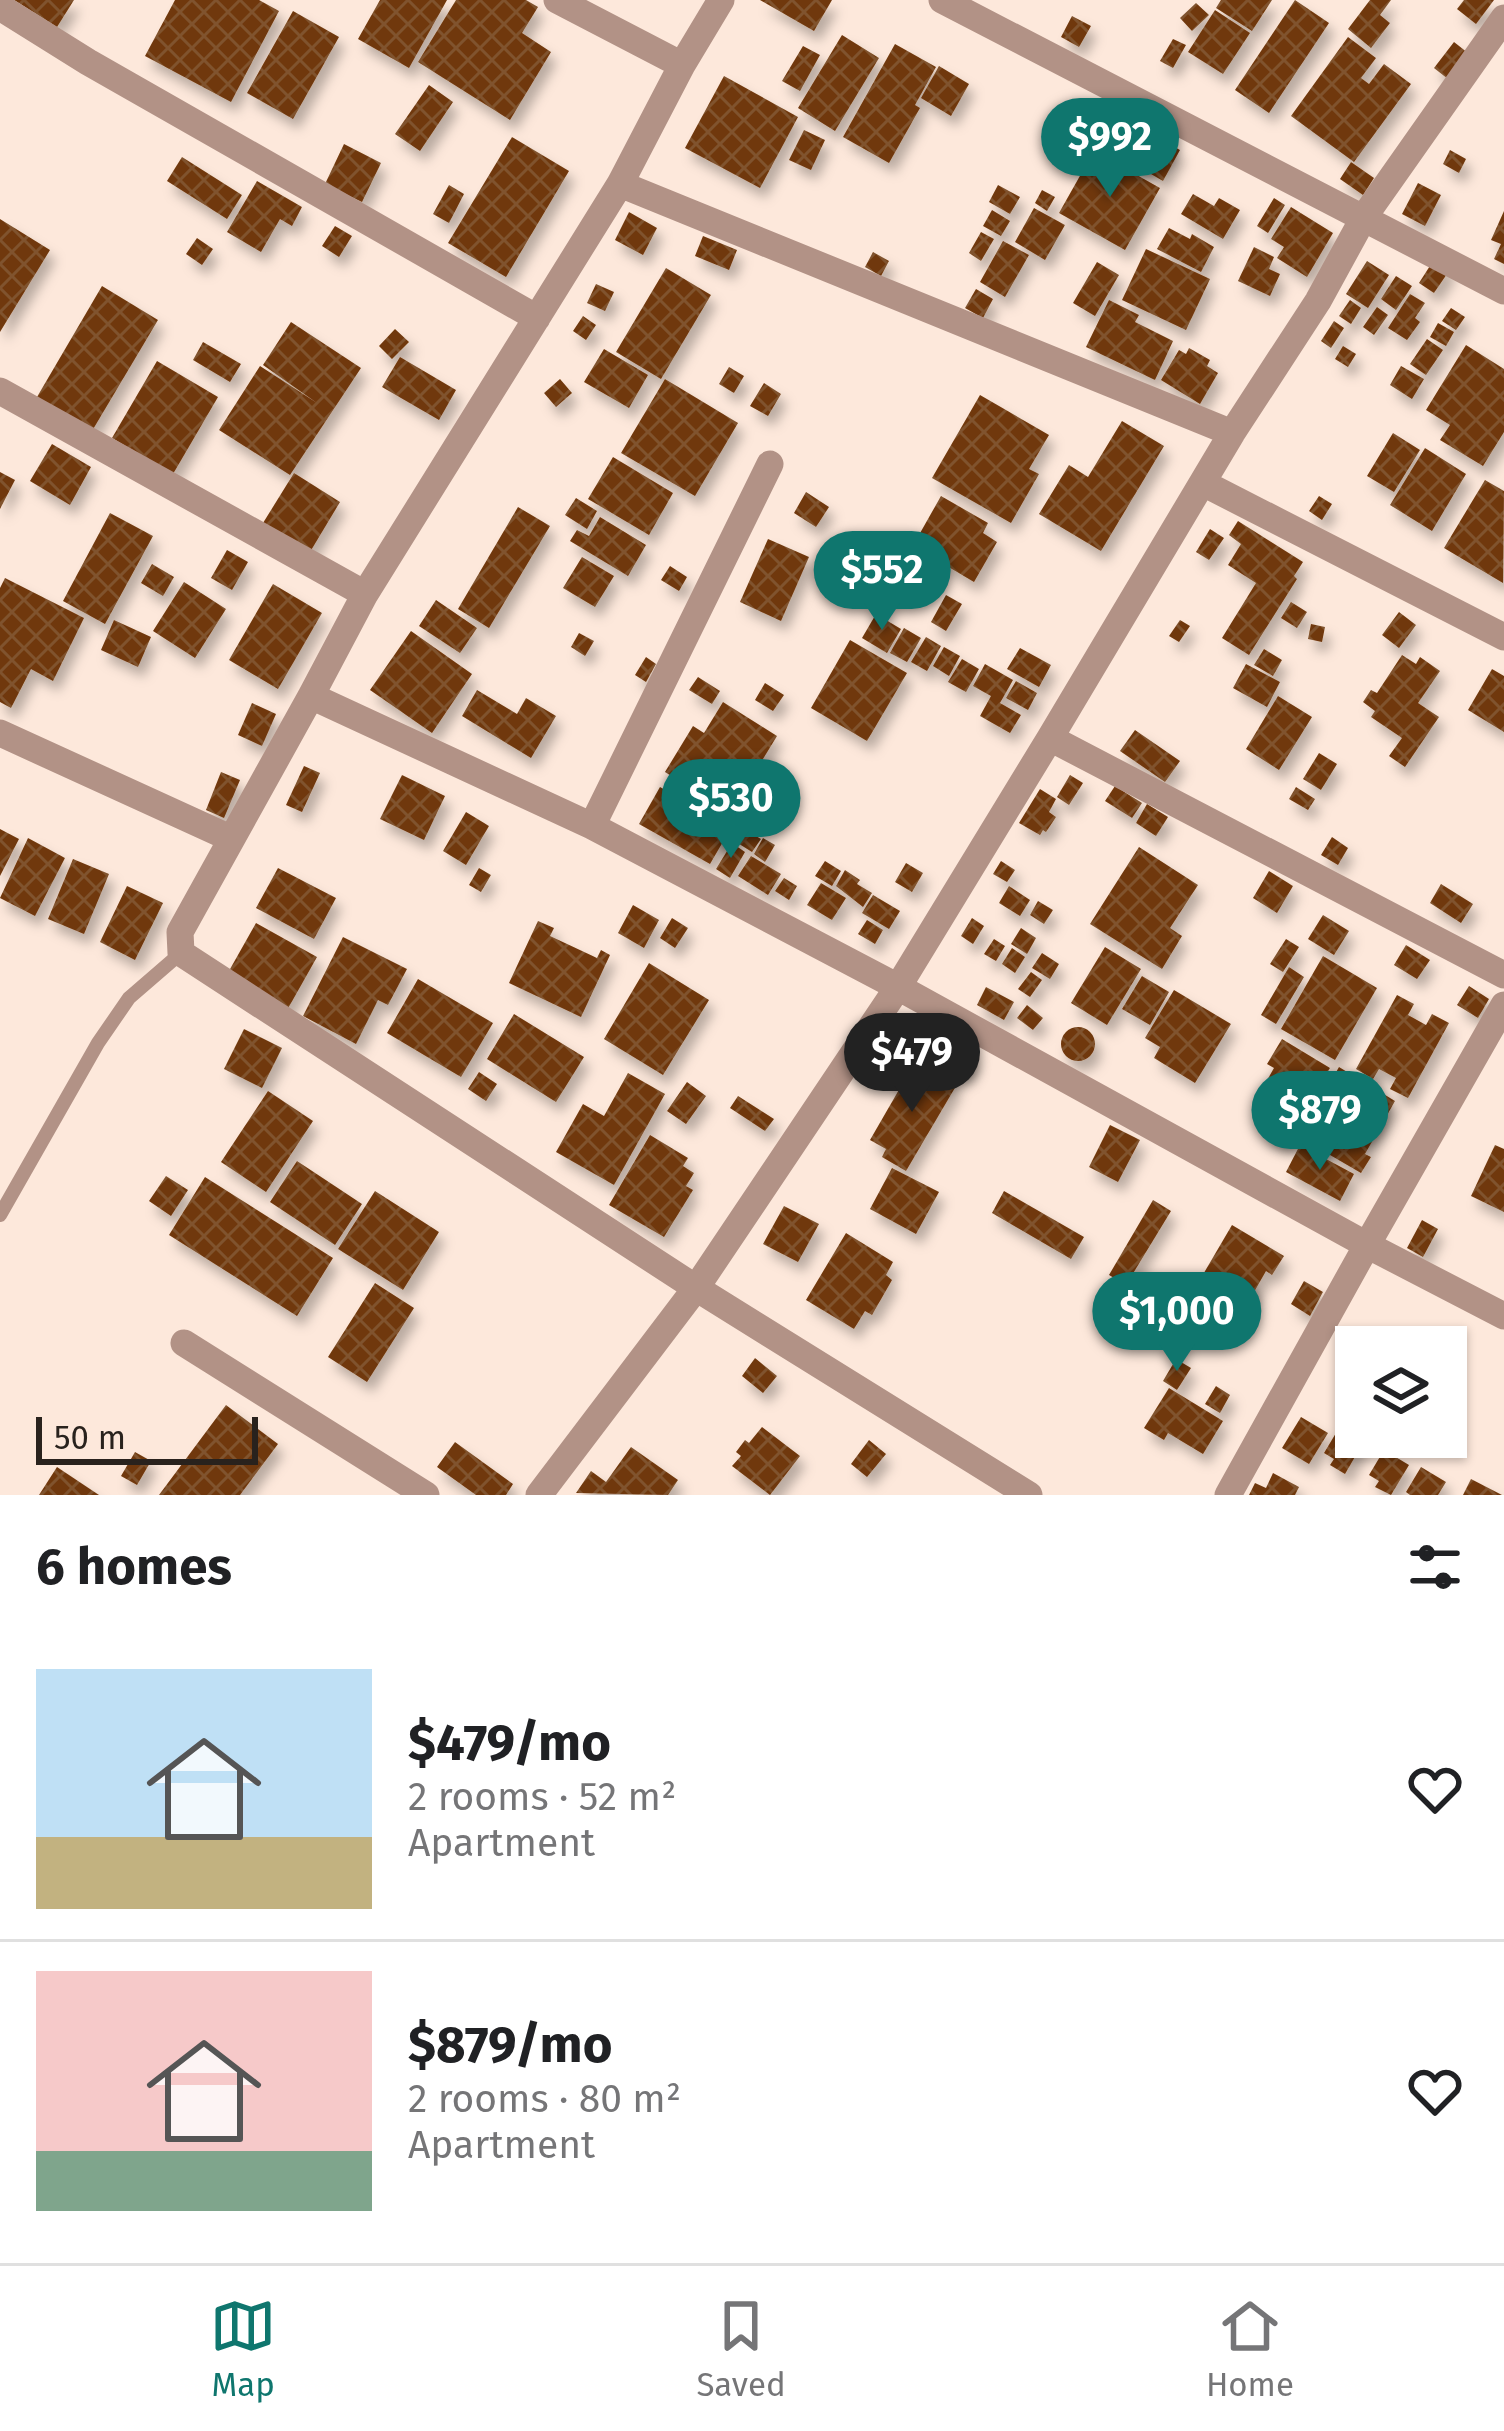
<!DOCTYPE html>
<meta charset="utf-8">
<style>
:root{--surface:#fff;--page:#f2f2f2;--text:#202124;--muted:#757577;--line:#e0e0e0;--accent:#0f766e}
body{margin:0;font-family:"Fira Sans",sans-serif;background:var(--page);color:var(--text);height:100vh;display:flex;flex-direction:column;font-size:45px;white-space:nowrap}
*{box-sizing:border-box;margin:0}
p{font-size:39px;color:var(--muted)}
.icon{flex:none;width:66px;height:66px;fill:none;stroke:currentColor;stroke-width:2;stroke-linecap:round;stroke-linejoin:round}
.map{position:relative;height:1495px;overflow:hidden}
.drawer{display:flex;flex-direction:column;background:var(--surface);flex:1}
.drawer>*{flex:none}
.fabs{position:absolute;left:1335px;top:1326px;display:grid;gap:24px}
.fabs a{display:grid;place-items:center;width:132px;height:132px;border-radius:0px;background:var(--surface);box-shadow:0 3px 9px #0004;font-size:60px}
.scale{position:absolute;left:36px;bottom:30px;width:222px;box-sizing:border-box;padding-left:12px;border:6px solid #29221d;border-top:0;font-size:33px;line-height:42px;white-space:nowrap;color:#29221d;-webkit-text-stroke:9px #fde8db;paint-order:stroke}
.price{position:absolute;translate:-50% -102px;padding:0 27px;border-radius:42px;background:var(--accent);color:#fff;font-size:39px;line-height:78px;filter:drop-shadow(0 3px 6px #0008)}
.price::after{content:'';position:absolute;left:50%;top:72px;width:36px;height:27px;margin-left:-18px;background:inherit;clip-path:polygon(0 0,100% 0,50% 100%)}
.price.selected{background:#222;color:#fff}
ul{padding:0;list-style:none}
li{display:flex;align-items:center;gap:36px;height:300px;padding:0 36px}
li+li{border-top:3px solid var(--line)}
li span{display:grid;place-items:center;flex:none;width:336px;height:240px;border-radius:0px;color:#555}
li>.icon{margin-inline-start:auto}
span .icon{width:144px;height:144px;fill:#fffc;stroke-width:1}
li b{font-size:51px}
h2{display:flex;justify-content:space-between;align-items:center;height:144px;padding:0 36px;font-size:51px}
.tabs{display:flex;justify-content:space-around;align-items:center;height:168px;border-top:3px solid var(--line);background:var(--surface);font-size:33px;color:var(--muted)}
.tabs a{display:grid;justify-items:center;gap:6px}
.tabs .selected{color:var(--accent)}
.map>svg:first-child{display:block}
.building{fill:url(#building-cross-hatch);filter:url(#shadow)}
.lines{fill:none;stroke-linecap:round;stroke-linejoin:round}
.service{stroke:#b29286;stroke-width:14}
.minor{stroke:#b29286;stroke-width:27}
</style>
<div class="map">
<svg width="1504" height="1495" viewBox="0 0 1504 1495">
<defs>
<pattern id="building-cross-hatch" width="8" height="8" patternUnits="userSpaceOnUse" patternTransform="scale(3)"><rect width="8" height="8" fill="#70380b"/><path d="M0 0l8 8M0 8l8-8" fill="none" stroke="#80532e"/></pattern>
<filter id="shadow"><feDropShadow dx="6" dy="10" stdDeviation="6" flood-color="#0004"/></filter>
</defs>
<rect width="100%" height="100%" fill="#fde8db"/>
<path class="building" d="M14,0H74L57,27Z
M175,0H259L279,11L231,102L145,56Z
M380,0H447L409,68L358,39Z
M456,0H526L538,7L522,33L551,52L510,120L418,62Z
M760,0H832L814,31Z
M1221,0H1272L1252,31L1216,8Z
M1295,0L1329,23L1269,113L1235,90Z
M1370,0H1391L1380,15L1390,23L1371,48L1348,29Z
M1464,0H1494L1476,24L1457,9Z
M1196,3L1209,15L1192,31L1180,18Z
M1215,10L1250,33L1223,74L1188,52Z
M293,11L339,37L293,119L247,93Z
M1072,16L1091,26L1079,47L1061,37Z
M842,35L879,58L835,131L798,108Z
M1348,37L1376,58L1361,78L1369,84L1384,64L1411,84L1354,162L1291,116Z
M1173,39L1186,45L1173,68L1160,61Z
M1454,42L1468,53L1448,79L1434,68Z
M895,44L936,67L915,105L920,108L889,163L843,137Z
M803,46L820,55L800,91L782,81Z
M939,66L969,84L951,116L921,98Z
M724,76L798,117L760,188L685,148Z
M429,85L453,102L420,151L395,134Z
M1142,129L1180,150L1163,181L1125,159Z
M804,130L825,140L811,170L789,160Z
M512,137L569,171L506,277L448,243Z
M344,144L381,163L362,202L325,184Z
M1450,150L1466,159L1459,173L1443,164Z
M1094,151L1160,188L1125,250L1059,213Z
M182,157L242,195L227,219L167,181Z
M1351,162L1374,178L1363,195L1340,179Z
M257,181L302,207L292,226L280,219L261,252L227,232Z
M1418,183L1441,195L1425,226L1402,214Z
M449,185L464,194L449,223L433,214Z
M998,185L1020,197L1010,214L989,202Z
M1042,190L1055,197L1047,211L1035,203Z
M1193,194L1214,206L1219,198L1240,210L1223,239L1181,214Z
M1274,198L1285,205L1268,233L1257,226Z
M1291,207L1333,233L1307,277L1277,258L1284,247L1271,239Z
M1034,208L1065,225L1045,260L1015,242Z
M992,210L1010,221L1001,236L983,226Z
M1504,211V264L1494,259L1501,244L1491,240Z
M629,212L657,228L643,255L615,240Z
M0,219L50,250L0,332Z
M335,226L352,236L339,257L322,246Z
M1169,228L1190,239L1192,234L1214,247L1201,272L1157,249Z
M981,232L994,239L981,261L969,253Z
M703,236L737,250L729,270L695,256Z
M197,238L213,249L202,265L186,254Z
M1003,241L1029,255L1005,297L980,282Z
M1254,247L1274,257L1269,269L1280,274L1270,296L1238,281Z
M1146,249L1210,279L1186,330L1122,300Z
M873,252L889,261L881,276L865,267Z
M1435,258L1451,268L1434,293L1419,283Z
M1367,261L1389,275L1368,308L1346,294Z
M1097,262L1119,275L1095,316L1073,303Z
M666,268L711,295L661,379L616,352Z
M1396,276L1412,286L1396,310L1381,299Z
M596,284L614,292L605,311L587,303Z
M102,286L158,320L92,431L37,397Z
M976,289L993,299L983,318L965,308Z
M1410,294L1425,303L1415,318L1420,322L1407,340L1388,328Z
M1109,300L1139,315L1135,322L1173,341L1155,380L1086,347Z
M1350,300L1361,308L1351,324L1339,316Z
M1377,307L1388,315L1374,335L1363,327Z
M1451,308L1465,317L1456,330L1442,321Z
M583,316L596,325L586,340L573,331Z
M1334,321L1344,328L1331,348L1321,341Z
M291,322L361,368L290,475L219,430L260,366L317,403L263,365Z
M1438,323L1454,332L1446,346L1430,337Z
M395,329L409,342L392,359L379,346Z
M1427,339L1443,350L1426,375L1410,364Z
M203,342L241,364L230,382L193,360Z
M1466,345L1504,369V432L1483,466L1440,440L1450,425L1426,410Z
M1343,346L1356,354L1348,367L1335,359Z
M1189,348L1210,360L1207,366L1218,373L1200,404L1161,380L1179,350L1186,354Z
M604,349L648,375L629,408L584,382Z
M400,357L456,390L439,420L382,387Z
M157,361L218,397L173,474L112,438Z
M1401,366L1424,379L1412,399L1390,385Z
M729,367L744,376L734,393L719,384Z
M560,379L572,393L556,407L544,393Z
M665,379L738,423L695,496L621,453Z
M764,383L781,394L768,416L750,406Z
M980,395L1049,435L1029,469L1039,474L1011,523L932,478Z
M1122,421L1164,446L1101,551L1039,514L1069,465L1088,477Z
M1393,433L1420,450L1394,492L1367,476Z
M52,444L91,467L70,505L30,481Z
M1425,448L1466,474L1432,531L1390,505Z
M613,457L673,493L649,535L588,499Z
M0,472L15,480L0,509Z
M294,473L340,502L310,552L263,523Z
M1485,480L1504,491L1503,583L1444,548Z
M806,492L829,507L816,527L794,513Z
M941,496L988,523L983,533L997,542L974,582L930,556L933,552L915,542Z
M1319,496L1332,504L1322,520L1309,511Z
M576,498L597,511L587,529L565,515Z
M518,507L550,526L489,628L458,609Z
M110,513L153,536L105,624L63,601Z
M600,517L646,545L628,576L570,541L577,530L589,536Z
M1238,521L1303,562L1294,576L1297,579L1249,655L1222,638L1256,583L1228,565L1241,544L1229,535Z
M1210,529L1224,538L1209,560L1196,552Z
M768,539L809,557L781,621L740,602Z
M227,550L248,562L232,590L211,578Z
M582,557L614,576L595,607L563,588Z
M152,564L174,577L163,596L141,583Z
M670,566L687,577L679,591L661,580Z
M5,578L84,618L53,681L31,669L11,708L0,702V588Z
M184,582L226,609L195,658L153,631Z
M273,584L322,613L278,689L229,660Z
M946,595L962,604L946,631L931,622Z
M436,600L477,628L460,653L419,626Z
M1291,602L1307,612L1297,628L1281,618Z
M1399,612L1416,625L1399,648L1382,635Z
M876,614L901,629L887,653L862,638Z
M114,620L151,637L138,667L101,650Z
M1180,620L1190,626L1179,642L1169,636Z
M1311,624L1325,627L1322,642L1308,639Z
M904,628L921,638L907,662L890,653Z
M411,631L472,674L432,733L370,690Z
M579,633L594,641L585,656L571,647Z
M926,637L941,646L927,671L911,662Z
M850,640L907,673L867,741L811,708Z
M944,647L960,656L949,676L933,666Z
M1020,648L1051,665L1039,687L1007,669Z
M1264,649L1282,660L1273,676L1254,665Z
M1402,655L1416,664L1420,657L1440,671L1418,703L1439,717L1405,767L1389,756L1402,738L1371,717L1375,711L1363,702L1371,690L1377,693Z
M646,657L656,664L646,682L635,675Z
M962,659L979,669L966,692L948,682Z
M985,664L1013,680L1000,703L1021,715L1010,733L980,716L991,696L973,686Z
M1246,664L1280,682L1267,707L1233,688Z
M1492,669L1504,676V732L1468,710Z
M698,677L720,691L712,704L689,690Z
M1016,681L1037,693L1028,710L1006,698Z
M765,683L784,695L773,711L755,700Z
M477,690L517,714L526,698L556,716L531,758L462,716Z
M1278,696L1312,717L1279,770L1246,749Z
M723,702L777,736L730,813L665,772L693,726L704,733Z
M252,703L276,714L262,746L238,735Z
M1135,730L1180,761L1165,782L1120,751Z
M1319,753L1337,764L1321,790L1303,779Z
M304,766L320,773L302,812L286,805Z
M221,772L240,780L224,818L206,810Z
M402,775L445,796L424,840L380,819Z
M1070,775L1083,783L1069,805L1057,797Z
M1115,786L1142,803L1132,818L1105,801Z
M660,787L731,828L710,864L639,824Z
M1296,787L1315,799L1308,810L1289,799Z
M1040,789L1056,799L1049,812L1056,817L1046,832L1043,830L1040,835L1019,823Z
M1147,804L1168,817L1156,836L1136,823Z
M466,812L489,826L466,865L443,851Z
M0,829L19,839L0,876Z
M744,829L761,839L752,852L736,842Z
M1332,837L1348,848L1338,865L1321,855Z
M28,838L65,858L35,916L0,898Z
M763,838L775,845L765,862L754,854Z
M732,843L745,852L730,878L716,869Z
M1139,847L1198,885L1170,928L1182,936L1162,969L1090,924Z
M751,856L781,874L768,895L738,876Z
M73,859L109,874L84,934L48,919Z
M825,861L841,871L832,886L815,876Z
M1001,861L1015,870L1007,882L993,874Z
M906,863L923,873L912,892L895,882Z
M278,868L336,898L314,939L256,908Z
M479,868L491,875L481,892L469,885Z
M845,870L860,880L857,884L872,893L863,907L836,886Z
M1269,871L1293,886L1277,913L1253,898Z
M784,878L797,886L789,900L775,891Z
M821,883L846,898L832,920L807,905Z
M1441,884L1473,904L1461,923L1430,903Z
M127,886L163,903L135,960L100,942Z
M1009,886L1030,900L1020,916L999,903Z
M873,895L900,911L889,929L862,913Z
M1038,901L1053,910L1044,924L1030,915Z
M633,905L659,920L644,948L618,933Z
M1323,915L1349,931L1334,955L1308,939Z
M672,918L688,928L675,948L660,938Z
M972,918L984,926L973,944L961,936Z
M867,920L883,930L875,944L858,934Z
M538,921L554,928L550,936L597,958L601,950L610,955L581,1017L509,983Z
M256,923L317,957L286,1012L225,978Z
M1021,928L1036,938L1027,954L1011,944Z
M343,937L407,969L388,1005L378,1000L356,1044L303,1016Z
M994,939L1005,946L996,961L984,954Z
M1286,939L1299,947L1283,972L1270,964Z
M1406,945L1430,960L1417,979L1394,965Z
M1105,947L1141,969L1107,1025L1071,1003Z
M1012,948L1025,957L1015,973L1002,964Z
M1042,953L1059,964L1050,979L1032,968Z
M1323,956L1377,988L1335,1060L1281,1029Z
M649,963L709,1000L663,1075L604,1039Z
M1289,967L1304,977L1276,1024L1261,1015Z
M1031,972L1042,980L1030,997L1018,989Z
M1142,976L1169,992L1150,1025L1122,1009Z
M418,979L493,1023L461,1077L387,1033Z
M1469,986L1489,999L1478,1018L1457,1005Z
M986,987L1014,1002L1004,1020L977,1005Z
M1174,990L1231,1024L1195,1083L1154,1058L1160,1047L1145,1038Z
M1397,995L1414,1004L1408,1015L1426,1025L1432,1014L1449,1023L1408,1098L1390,1089L1396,1078L1379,1069L1373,1079L1356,1069Z
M1027,1005L1043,1018L1033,1030L1017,1018Z
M514,1014L584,1057L556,1102L487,1059Z
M1061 1044a17 17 0 1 1 34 0a17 17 0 1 1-34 0Z
M244,1029L282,1048L262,1088L224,1069Z
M1282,1039L1330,1068L1285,1144L1265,1132L1279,1109L1258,1096L1274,1068L1267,1064Z
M959,1049L975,1058L966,1075L950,1066Z
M915,1062L956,1086L906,1171L882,1157L886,1149L870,1140Z
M1339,1067L1395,1101L1365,1154L1371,1157L1361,1173L1299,1137Z
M479,1072L497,1084L486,1101L468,1089Z
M628,1073L665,1094L614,1185L556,1152L583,1104L604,1116Z
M687,1082L706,1096L686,1124L667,1111Z
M268,1091L313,1121L266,1192L221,1162Z
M738,1096L774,1119L765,1131L730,1108Z
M1110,1125L1140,1140L1118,1182L1089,1167Z
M650,1135L688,1158L683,1166L694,1173L686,1186L693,1190L664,1237L609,1205Z
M1300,1145L1354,1174L1340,1201L1286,1172Z
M1495,1145L1504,1149V1212L1471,1196Z
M297,1161L362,1204L335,1245L270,1202Z
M892,1168L939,1192L916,1234L870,1209Z
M166,1176L188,1190L171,1216L149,1201Z
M205,1177L333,1258L297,1316L169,1235Z
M375,1191L439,1232L403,1290L338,1249Z
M1004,1191L1084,1237L1071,1259L992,1213Z
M1153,1200L1171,1211L1126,1285L1109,1275Z
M784,1206L819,1224L798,1262L763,1244Z
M1422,1220L1438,1229L1423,1257L1407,1248Z
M1232,1225L1284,1256L1272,1275L1266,1271L1237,1322L1191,1295Z
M846,1233L893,1262L886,1275L892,1280L872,1315L865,1311L854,1329L806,1300Z
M1304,1281L1323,1292L1310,1316L1291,1304Z
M375,1283L414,1308L367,1382L328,1357Z
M755,1358L777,1376L763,1393L742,1376Z
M1176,1359L1191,1368L1177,1390L1163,1381Z
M1216,1386L1230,1395L1220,1413L1205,1404Z
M1169,1388L1223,1421L1203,1454L1168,1433L1164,1440L1144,1428Z
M226,1405L278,1444L240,1495H159Z
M1301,1417L1328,1433L1309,1464L1282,1448Z
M762,1427L800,1456L770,1495L732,1466L741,1456L736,1452L745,1440L749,1443Z
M1339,1428L1363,1443L1345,1474L1330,1465L1334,1459L1324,1453Z
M869,1440L886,1454L867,1477L851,1464Z
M455,1442L513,1484L506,1495H476L437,1467Z
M631,1447L678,1480L668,1495L576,1493L591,1471L606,1482Z
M1384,1450L1409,1465L1391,1495L1375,1487L1379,1481L1369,1475Z
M135,1452L151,1461L137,1485L121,1476Z
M57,1467L99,1495H39Z
M1421,1467L1446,1482L1438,1495H1410L1406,1492Z
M1273,1473L1299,1487L1295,1495H1249L1255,1483L1266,1488Z
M1471,1479L1502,1495H1463Z"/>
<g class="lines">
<path class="service" d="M0,1215L98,1043L129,998L181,953"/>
<path class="minor" d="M557,0L682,65
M721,0L682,65L620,184L365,594L311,696L180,932L181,953L696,1288L1029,1495
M942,0L1504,291
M0,7L88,62L537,318
M620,184L1232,433
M0,391L365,594
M1203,483L1504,637
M311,696L592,826L898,987L1367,1245L1504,1316
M0,733L230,838
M1050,738L1504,975
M592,826L770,464
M184,1343L426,1495
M539,1495L696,1288L898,987L1050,738L1232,433L1318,301L1364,217L1504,18
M1228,1495L1367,1245L1504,1005"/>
</g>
</svg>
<div class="fabs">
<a><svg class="icon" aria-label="layers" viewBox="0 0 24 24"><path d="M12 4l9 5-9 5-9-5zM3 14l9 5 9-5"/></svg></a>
</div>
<div class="scale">50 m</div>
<b class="price" style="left:1110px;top:200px">$992</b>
<b class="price" style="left:882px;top:633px">$552</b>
<b class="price" style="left:731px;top:861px">$530</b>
<b class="price selected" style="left:912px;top:1115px">$479</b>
<b class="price" style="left:1320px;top:1173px">$879</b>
<b class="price" style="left:1177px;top:1374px">$1,000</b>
</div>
<section class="drawer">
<h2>6 homes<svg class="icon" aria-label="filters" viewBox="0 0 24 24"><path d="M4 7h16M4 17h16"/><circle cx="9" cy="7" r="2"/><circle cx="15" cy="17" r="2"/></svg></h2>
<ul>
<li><span style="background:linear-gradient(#bfe0f5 70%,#c2b280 0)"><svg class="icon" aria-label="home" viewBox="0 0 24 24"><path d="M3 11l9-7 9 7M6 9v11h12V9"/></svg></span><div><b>$479/mo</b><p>2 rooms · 52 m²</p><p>Apartment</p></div><svg class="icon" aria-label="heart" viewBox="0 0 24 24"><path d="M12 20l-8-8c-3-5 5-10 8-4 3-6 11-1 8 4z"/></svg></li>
<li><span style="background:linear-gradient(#f6c9c9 75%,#7fa58c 0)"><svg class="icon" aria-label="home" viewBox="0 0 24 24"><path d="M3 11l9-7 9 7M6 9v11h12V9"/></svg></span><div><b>$879/mo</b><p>2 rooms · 80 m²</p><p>Apartment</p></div><svg class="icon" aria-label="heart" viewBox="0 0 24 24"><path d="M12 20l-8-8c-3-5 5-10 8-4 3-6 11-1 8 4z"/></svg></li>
</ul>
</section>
<nav class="tabs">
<a class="selected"><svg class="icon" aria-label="map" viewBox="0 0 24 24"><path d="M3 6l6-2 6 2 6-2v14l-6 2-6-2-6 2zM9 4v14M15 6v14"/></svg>Map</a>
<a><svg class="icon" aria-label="saved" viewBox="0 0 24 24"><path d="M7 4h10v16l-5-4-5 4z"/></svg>Saved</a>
<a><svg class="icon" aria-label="home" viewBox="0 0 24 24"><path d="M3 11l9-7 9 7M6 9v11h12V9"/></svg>Home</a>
</nav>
